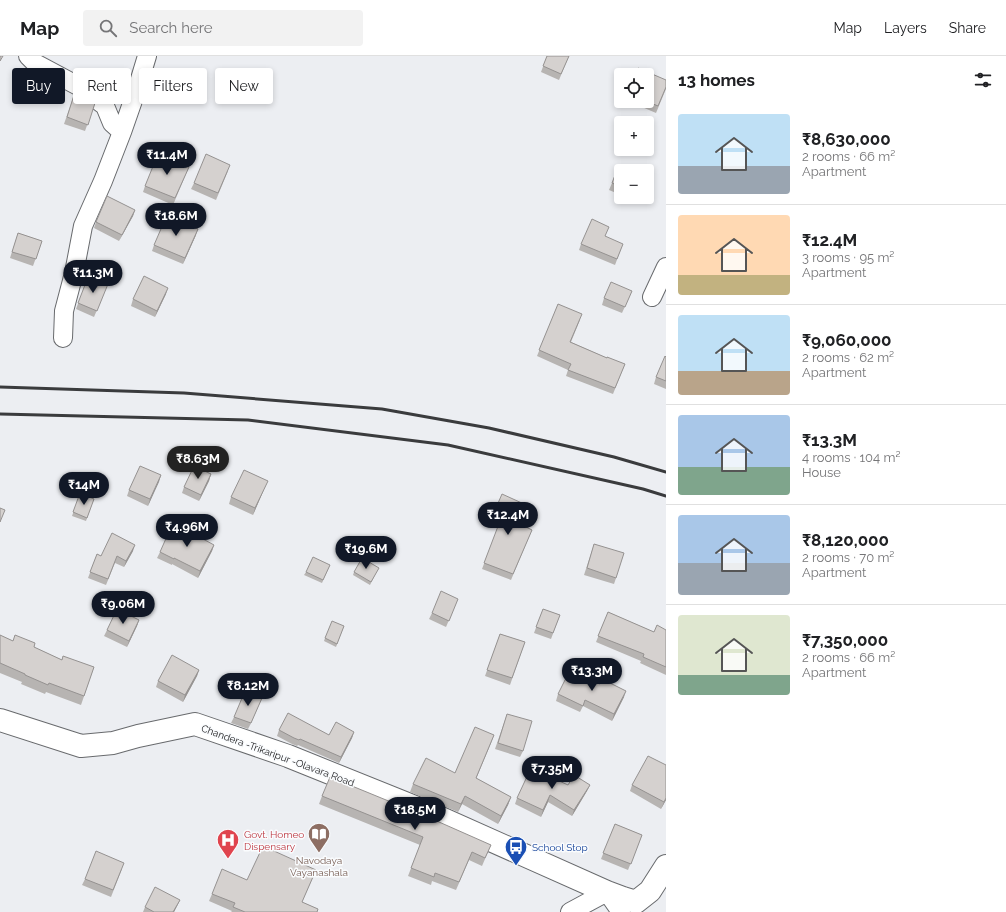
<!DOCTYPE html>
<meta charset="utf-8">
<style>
:root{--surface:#fff;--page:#f2f2f2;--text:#202124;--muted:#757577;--line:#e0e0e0;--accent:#111827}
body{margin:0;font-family:Raleway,sans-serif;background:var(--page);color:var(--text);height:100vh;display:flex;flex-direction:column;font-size:15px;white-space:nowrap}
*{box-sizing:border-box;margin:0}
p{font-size:13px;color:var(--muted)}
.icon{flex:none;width:22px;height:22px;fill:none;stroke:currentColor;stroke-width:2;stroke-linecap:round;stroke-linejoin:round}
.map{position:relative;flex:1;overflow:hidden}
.side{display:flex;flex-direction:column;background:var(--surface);width:340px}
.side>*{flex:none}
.hud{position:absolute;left:12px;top:12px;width:380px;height:36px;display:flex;gap:8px}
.tools{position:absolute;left:614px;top:12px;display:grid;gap:8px}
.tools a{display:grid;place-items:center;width:40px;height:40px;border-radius:4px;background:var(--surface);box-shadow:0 2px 6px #0003;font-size:20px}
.price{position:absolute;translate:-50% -34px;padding:0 9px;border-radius:14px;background:var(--accent);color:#fff;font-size:13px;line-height:26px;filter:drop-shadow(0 1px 2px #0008)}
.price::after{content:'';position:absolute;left:50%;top:24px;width:12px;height:9px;margin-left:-6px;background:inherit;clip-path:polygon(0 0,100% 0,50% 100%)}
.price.active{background:#222;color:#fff}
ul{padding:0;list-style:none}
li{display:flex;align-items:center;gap:12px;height:100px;padding:0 12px}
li+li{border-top:1px solid var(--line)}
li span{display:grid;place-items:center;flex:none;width:112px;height:80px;border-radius:4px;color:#555}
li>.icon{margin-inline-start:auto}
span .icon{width:48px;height:48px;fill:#fffc;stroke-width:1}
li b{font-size:17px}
h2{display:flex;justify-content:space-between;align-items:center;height:48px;padding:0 12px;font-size:17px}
.pill{padding:0 14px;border-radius:4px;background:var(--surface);box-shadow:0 2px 6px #0003;font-size:14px;line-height:36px}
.pill.active{background:var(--accent);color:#fff}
header{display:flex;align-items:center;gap:24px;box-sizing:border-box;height:56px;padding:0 20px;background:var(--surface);border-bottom:1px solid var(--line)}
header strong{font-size:19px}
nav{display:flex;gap:22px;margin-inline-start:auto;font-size:14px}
.search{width:280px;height:36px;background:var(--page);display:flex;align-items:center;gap:10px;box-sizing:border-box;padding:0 14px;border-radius:4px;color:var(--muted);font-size:15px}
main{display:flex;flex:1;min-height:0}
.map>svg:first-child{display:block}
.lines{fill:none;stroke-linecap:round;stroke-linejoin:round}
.street-casing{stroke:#686a6d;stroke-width:20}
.secondary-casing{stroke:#686a6d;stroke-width:24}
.street{stroke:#fff;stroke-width:18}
.secondary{stroke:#fff;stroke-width:22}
.rail{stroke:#3a3b3d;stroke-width:3}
.wall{fill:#b7b4b2}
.shaded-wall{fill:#959291}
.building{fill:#d5d1cf;stroke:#959291}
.labels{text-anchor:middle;stroke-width:3;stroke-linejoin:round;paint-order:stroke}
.street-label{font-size:10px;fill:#212123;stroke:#fafcfe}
.health-label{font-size:10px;fill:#be3a42;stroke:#fafcfe;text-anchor:start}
.transit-label{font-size:10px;fill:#164399;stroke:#fafcfe;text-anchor:start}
.education-label{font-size:10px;fill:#785e54;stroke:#fafcfe}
</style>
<header>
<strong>Map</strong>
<div class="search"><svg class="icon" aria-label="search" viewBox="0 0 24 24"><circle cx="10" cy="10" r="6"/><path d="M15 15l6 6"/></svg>Search here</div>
<nav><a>Map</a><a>Layers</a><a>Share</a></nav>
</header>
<main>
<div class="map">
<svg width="666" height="856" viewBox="0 0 666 856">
<rect width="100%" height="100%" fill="#eceef2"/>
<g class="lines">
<g class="street-casing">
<path id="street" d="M28,0L35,7L80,31L105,50L112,67L122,76L103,125L83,170L74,217L64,255L63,282
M122,76L137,33L147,0
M652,241L666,211
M570,856L607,836L621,856"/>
</g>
<g class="secondary-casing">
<path id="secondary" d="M0,664L81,690L113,687L138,680L195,668L288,700L432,758L607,836L623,842L636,846L650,835L666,810"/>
</g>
<use href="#street" class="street"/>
<use href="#secondary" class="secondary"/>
<path class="rail" d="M0,331L184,337L382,353L489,372L614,401L666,416
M0,358L248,364L448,389L643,433L666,440"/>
</g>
<path class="wall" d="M547,0H569L559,24L541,16Z
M666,24V33L656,57L628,45H647Z
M75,36L95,47L85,75L64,68Z
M189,111L173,149L143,136L145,130Z
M228,115L216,144L191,133L194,127Z
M621,116V139L609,134L612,127Z
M626,141H633L632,143Z
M135,154L133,160L119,185L94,172L96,166Z
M18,177L42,185L33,210L10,202Z
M196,179L183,208L152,195L154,189Z
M605,180L621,193L615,209L579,194L581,188Z
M88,221L105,235L94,261L76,253Z
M632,235L622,257L602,249L604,242Z
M166,238L155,261L131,250L133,243Z
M558,248L580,264L571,286L607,302L625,308L613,338L566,320L568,314L537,300Z
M666,301V333L654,328L656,321Z
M211,418L209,425L199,445L182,437L184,431Z
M161,419L148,450L127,440L129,434Z
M265,431L253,459L229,448L231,441Z
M80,437L94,443L86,465L72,460Z
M522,454L517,466L532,474L511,524L482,513L498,471L489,467L492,461Z
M594,488L616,522L614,528L584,519Z
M214,489L212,495L198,522L172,508V509L157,502L160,496Z
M133,495L124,511L115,507L106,529L88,522L97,498L101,500Z
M330,509L322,527L304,519L306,516Z
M377,515L370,529L353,519L354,516Z
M458,543L446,571L429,563L432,557Z
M543,553L560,559L551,583L534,577Z
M608,556L654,576L666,574V619L640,607L641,605L596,586Z
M139,564L137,570L127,591L104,580L107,574Z
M344,570L336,591L324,585L325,582Z
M500,578L525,586L510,629L485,620Z
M0,579L13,585L34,591L62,604L94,611L81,649L46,636L45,638L21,628L22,626L0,617Z
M199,614L197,620L183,646L156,631L158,625Z
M558,638L624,641L612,665L583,650L580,656L556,645Z
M259,648L248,673L231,667L234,661Z
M507,658L523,695L520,701L495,693Z
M279,674L329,679L354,676L352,682L339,707L298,689L297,690L292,688L277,680Z
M494,679L476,722L511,741L508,749L498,768L462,748L458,756L410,736L413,728L455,717Z
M666,709V744L661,753L630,735L632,729Z
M568,729H590L587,735L572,760L548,746L541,761L515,748L517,742Z
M322,740L491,789L482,810L469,804L456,834L432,825L431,829L408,820L420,789L319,748Z
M615,768L642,779L628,814L601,803Z
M122,813L111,841L82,829L85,823Z
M313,821L302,846L318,853L317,856H231L232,855L209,845L212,838L247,824Z
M180,844L174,856H143L145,851Z"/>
<path class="shaded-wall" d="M135,154L133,160L119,185L122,179Z
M198,173L196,179L183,208L185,202Z
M168,232L166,238L155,261L157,255Z
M211,418L209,425L199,445L201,439Z
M161,419L159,426L148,450L150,443Z
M268,425L265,431L253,459L255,452Z
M135,489L133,495L124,511L126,505Z
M214,489L212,495L198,522L200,515Z
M139,564L137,570L127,591L129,585Z
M199,614L197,620L183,646L185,639Z
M626,635L624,641L612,665L614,658Z
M262,642L259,648L248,673L251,667Z
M354,676L352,682L339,707L341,701Z
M494,679L491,687L473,730L476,722Z
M590,729L587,735L572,760L574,754Z
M550,739L548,746L541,761L543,754Z
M465,740L462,748L458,756L461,748Z
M511,741L508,749L498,768L501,760Z
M666,742V744L661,753L664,746Z
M180,844L174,856H173Z"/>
<path class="building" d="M0,0H3L0,5Z
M547,0H569L561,18L543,10Z
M638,12L666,24V31L658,50L646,45H647V19H635Z
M75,36L84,39L95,47L88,69L67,61Z
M158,98L189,111L175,142L145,130Z
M206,98L230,109L218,137L194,127Z
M617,114L621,116V131L612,127Z
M107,140L135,154L122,179L96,166Z
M167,159L198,173L185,202L154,189Z
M592,163L609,171L605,180L623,188L617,203L581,188Z
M18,177L42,185L36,203L12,196Z
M144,220L168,232L157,255L133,243Z
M88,221L108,228L97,255L78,247Z
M611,226L632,235L625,251L604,242Z
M558,248L582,258L570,286L607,302V301L625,308L615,332L568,314L571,308L539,294Z
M665,300L666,301V325L656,321Z
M140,410L161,419L150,443L129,434Z
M194,410L211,418L201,439L184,431Z
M244,414L268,425L255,452L231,441Z
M80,437L94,443L87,462L73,456Z
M502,438L524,448L516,466L532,474L513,518L484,507L500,465L492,461Z
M0,452L5,454L0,466Z
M172,469L194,478L214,489L200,515L174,502V503L160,496Z
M112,477L135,489L126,505L117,500L108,523L90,516L97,498L101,500Z
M594,488L624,497L616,522L587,512Z
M313,501L330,509L323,524L306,516Z
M362,502L379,512L371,526L354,516Z
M441,535L458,543L449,565L432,557Z
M117,553L139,564L129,585L107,574Z
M543,553L560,559L553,577L536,571Z
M608,556L654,576L657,569L666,574V611L643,601L644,598L598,580Z
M332,565L344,570L337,588L325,582Z
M500,578L525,586L512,622L487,614Z
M0,579L13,585L15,579L35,587L34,591L62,604L63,600L94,611L84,640L49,627L48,629L25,619V618L0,607Z
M172,599L199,614L185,639L158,625Z
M570,614L600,628L602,623L626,635L614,658L585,644L583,650L558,638Z
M245,635L262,642L251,667L234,661Z
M288,657L329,679L336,666L354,676L341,701L300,683L299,684L294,682L279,674Z
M507,658L532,665L523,695L498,687Z
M475,671L494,679L476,722L511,741L501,760L465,740L461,748L413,728L426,702L455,717Z
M648,700L666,709V742L664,746L632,729Z
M531,712L568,729L574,719L590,729L574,754L550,739L543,754L517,742Z
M330,721L430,762L491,789L485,802L472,796L459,826L435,817L434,821L411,812L423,781L322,740Z
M615,768L642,779L631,808L603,797Z
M263,790L316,814L302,846L318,853L317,856H245L233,851L235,847L212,838L222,813L247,824Z
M96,795L124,807L113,834L85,823Z
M155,831L180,844L173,856H154L145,851Z"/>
<defs>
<g id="library-pin" transform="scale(1.15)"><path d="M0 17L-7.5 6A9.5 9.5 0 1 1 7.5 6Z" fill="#8d6e63" stroke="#fafcfe"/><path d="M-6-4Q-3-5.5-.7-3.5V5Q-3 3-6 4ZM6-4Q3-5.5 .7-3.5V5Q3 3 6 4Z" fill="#fff"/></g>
<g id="hospital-pin" transform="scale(1.15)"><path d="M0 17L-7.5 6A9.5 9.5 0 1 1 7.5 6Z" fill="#e0444e" stroke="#fafcfe"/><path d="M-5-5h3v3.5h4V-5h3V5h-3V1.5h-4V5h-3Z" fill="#fff"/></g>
<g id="bus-pin" transform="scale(1.15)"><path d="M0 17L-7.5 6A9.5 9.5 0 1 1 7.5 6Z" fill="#1a4fb4" stroke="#fafcfe"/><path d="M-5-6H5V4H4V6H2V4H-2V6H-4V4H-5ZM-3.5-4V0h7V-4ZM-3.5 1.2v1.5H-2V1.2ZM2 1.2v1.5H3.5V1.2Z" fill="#fff"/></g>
</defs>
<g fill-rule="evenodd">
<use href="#library-pin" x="319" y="778"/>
<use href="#hospital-pin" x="228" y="784"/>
<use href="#bus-pin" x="516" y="791"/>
</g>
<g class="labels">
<g class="street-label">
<text transform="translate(278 699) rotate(20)" y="4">Chandera -Trikaripur -Olavara Road</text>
</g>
<g class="health-label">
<text x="244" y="782">Govt. Homeo<tspan x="244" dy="12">Dispensary</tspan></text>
</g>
<g class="transit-label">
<text x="532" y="795">School Stop</text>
</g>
<g class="education-label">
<text x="319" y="808">Navodaya<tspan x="319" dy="12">Vayanashala</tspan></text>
</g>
</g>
</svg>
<div class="tools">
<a><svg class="icon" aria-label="locate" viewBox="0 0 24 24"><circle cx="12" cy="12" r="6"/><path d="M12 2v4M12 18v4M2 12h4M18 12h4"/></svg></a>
<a>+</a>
<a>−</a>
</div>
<b class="price" style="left:167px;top:120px">₹11.4M</b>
<b class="price" style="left:176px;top:181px">₹18.6M</b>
<b class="price" style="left:93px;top:238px">₹11.3M</b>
<b class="price active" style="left:198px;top:424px">₹8.63M</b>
<b class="price" style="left:84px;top:450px">₹14M</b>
<b class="price" style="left:508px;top:480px">₹12.4M</b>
<b class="price" style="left:187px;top:492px">₹4.96M</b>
<b class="price" style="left:366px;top:514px">₹19.6M</b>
<b class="price" style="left:123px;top:569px">₹9.06M</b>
<b class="price" style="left:592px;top:636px">₹13.3M</b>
<b class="price" style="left:248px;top:651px">₹8.12M</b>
<b class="price" style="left:552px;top:734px">₹7.35M</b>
<b class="price" style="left:415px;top:775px">₹18.5M</b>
<div class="hud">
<a class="pill active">Buy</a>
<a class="pill">Rent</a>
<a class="pill">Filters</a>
<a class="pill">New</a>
</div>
</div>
<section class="side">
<h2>13 homes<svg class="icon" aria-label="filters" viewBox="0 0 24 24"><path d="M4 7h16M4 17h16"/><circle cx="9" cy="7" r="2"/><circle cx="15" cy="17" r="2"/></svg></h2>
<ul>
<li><span style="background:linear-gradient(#bfe0f5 65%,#9aa5b1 0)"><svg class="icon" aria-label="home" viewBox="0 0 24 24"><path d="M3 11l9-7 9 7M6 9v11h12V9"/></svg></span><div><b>₹8,630,000</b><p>2 rooms · 66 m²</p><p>Apartment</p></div></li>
<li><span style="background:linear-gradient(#ffd9b3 75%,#c2b280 0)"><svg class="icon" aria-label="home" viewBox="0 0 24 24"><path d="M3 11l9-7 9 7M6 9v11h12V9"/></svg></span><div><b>₹12.4M</b><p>3 rooms · 95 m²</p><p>Apartment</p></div></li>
<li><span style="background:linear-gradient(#bfe0f5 70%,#b9a48a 0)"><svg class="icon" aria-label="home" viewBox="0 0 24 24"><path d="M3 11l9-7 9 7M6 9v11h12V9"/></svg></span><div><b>₹9,060,000</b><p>2 rooms · 62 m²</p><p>Apartment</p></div></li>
<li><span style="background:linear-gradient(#a9c7e8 65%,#7fa58c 0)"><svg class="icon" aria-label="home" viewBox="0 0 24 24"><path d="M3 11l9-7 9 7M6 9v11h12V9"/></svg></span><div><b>₹13.3M</b><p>4 rooms · 104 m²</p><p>House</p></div></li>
<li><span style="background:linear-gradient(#a9c7e8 60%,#9aa5b1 0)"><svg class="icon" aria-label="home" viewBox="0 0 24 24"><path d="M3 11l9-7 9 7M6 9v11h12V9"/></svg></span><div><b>₹8,120,000</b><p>2 rooms · 70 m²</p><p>Apartment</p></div></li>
<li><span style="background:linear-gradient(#dfe7d0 75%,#7fa58c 0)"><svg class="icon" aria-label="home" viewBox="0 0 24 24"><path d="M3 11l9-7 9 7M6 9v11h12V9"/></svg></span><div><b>₹7,350,000</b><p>2 rooms · 66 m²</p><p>Apartment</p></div></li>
</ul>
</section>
</main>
